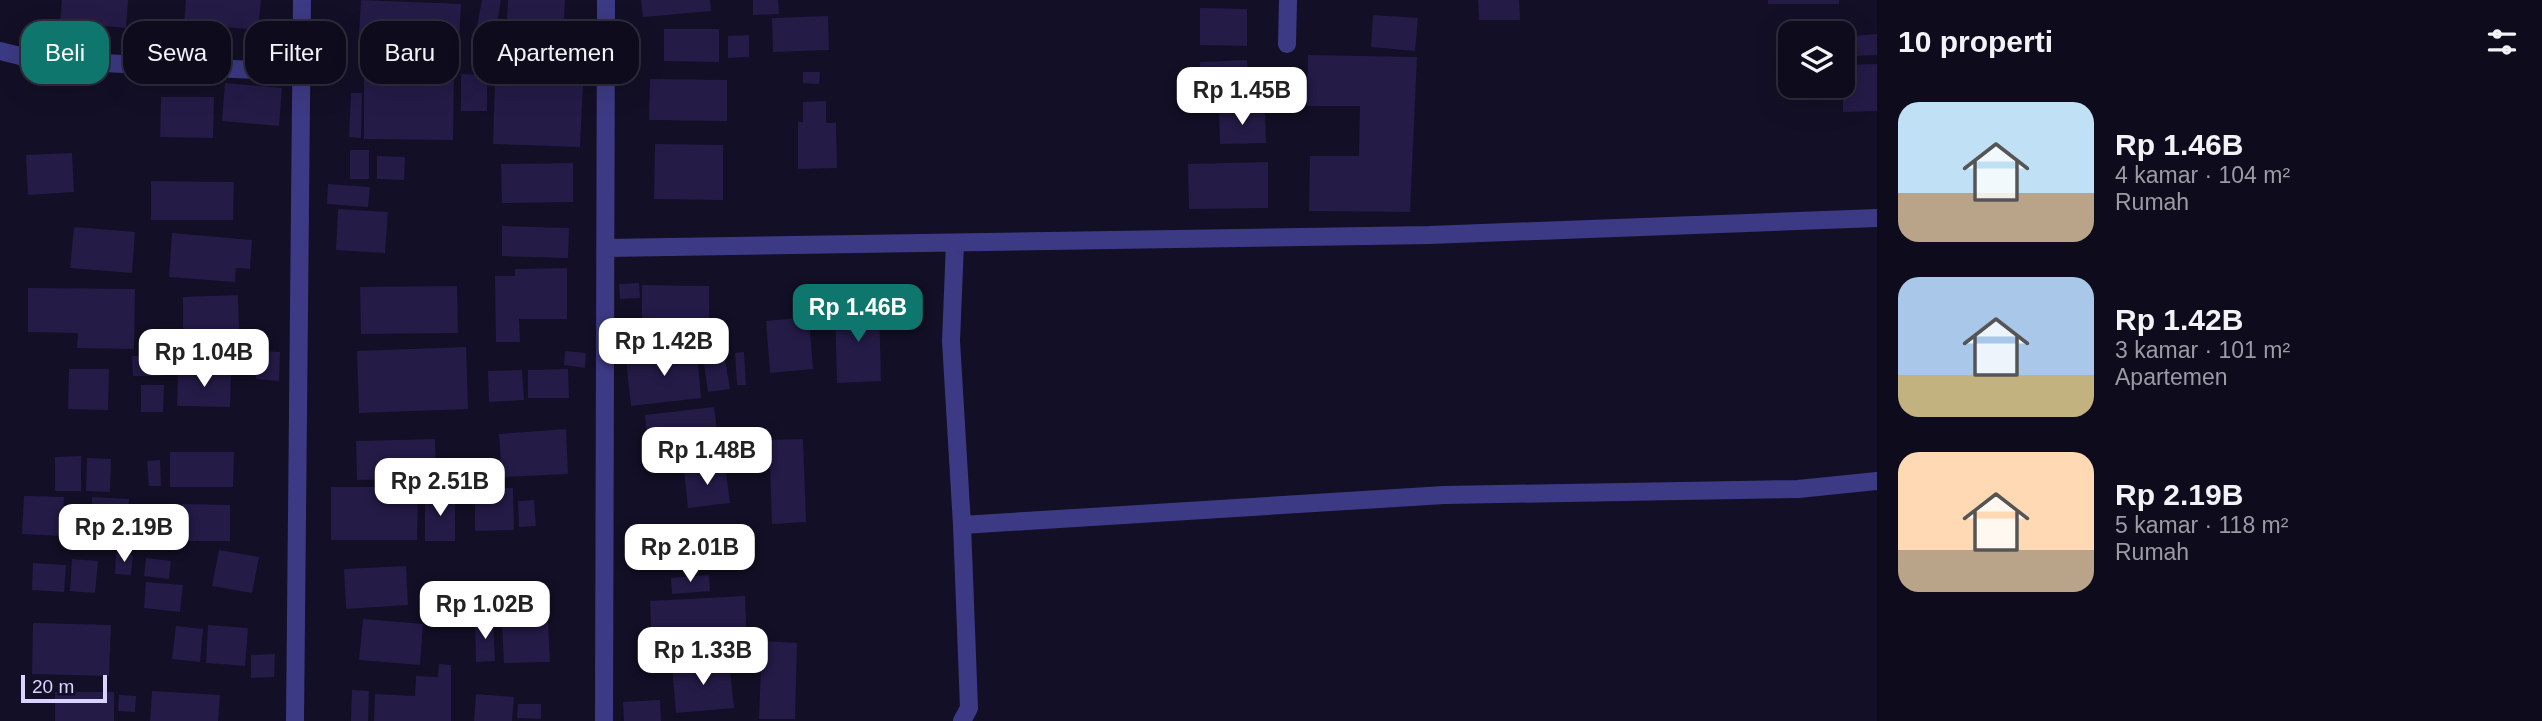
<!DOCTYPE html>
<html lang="id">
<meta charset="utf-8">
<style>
:root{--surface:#0e0b1c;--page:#171425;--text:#f1f3f6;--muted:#9b9ba3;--line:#2e2b3b;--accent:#0f766e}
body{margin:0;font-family:Arial,sans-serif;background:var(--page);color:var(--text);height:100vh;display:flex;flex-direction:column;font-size:26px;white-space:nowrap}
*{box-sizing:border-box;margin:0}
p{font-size:23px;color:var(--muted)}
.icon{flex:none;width:38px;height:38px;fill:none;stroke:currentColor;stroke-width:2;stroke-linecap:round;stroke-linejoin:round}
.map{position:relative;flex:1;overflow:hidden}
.side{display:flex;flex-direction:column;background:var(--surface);width:665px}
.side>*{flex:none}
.top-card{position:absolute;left:21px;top:21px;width:665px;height:63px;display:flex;gap:14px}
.controls{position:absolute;left:1778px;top:21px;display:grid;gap:14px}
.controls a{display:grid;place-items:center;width:77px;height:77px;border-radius:14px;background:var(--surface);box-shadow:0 7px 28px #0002,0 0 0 2px var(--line);font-size:35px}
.scale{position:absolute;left:21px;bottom:18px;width:86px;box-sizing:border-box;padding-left:7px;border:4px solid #d9d4ff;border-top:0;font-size:19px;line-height:24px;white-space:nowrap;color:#d9d4ff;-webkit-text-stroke:5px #130f26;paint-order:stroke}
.price{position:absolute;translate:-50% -60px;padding:0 16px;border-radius:14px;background:#fff;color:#222;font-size:23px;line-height:46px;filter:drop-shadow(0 2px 4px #0008)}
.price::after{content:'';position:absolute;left:50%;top:42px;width:21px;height:16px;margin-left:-10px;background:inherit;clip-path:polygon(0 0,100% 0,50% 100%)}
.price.on{background:var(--accent);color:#fff}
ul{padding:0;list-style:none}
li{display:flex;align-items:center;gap:21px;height:175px;padding:0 21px}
li span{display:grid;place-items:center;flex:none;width:196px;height:140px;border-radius:21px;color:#555}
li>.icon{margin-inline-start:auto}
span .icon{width:84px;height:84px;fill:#fffc;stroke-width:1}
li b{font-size:30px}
h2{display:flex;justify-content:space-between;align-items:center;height:84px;padding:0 21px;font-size:30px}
.pill{padding:0 24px;border-radius:21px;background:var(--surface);box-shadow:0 7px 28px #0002,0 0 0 2px var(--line);font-size:24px;line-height:63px}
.pill.on{background:var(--accent);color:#fff}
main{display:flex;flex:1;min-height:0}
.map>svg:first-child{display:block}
.building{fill:#241b47}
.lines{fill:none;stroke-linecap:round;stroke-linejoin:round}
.minor{stroke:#3d3a85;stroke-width:18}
.tertiary{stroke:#3d3a85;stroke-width:18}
</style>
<main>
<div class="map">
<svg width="1877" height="721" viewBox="0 0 1877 721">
<rect width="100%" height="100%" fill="#130f26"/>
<path class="building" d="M62,0H128L126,28L60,22Z
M186,0H261L258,30L184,24Z
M361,0L461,4L459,41L359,34Z
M482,0H501L496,29L477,26Z
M508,0H565L563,38L506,35Z
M641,0H710L711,11L643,17Z
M753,0H778L779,14L753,15Z
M1478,0H1519L1520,20H1479Z
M1768,0H1839V4H1768Z
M1200,8L1247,9V46L1200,45Z
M1373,15L1418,18L1415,51L1371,47Z
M828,16L829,50L773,52L772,18Z
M664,29H719V62L664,61Z
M1877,34V55L1852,56L1851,36Z
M749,35V57L728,58V36Z
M251,38L280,41L278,58L249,56Z
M1308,55L1417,57L1410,212L1309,211L1310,156H1359L1360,106H1307Z
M1247,60L1249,98L1201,99L1200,62Z
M1877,64V111L1843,112V65Z
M803,72H820L819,84L803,83Z
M364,73L454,74L453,140L364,139Z
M461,74L487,75V111H461Z
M650,79L727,80V121L649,120Z
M495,81L583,84L580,147L493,144Z
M225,83L282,88L279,126L222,121Z
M351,93H362L361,138L349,137Z
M161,97H214L213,138L160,137Z
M826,101V123H836L837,168L798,169V122H803V102Z
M1219,110H1265L1266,143L1220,144Z
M655,144L723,145V200L654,199Z
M350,150H369V179H350Z
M72,153L74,192L28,195L26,155Z
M377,156L405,157L404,180L377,179Z
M1268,162V208L1189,209L1188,164Z
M573,163V202L502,203L501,164Z
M151,181L234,182L233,220H151Z
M328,184L370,187L368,207L327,204Z
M338,209L388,212L385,253L336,250Z
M502,226L569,228L568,258L502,256Z
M74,227L135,232L132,273L70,268Z
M172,233L252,240L250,269L236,268L235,282L169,277Z
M567,268V319H519L520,342H496L495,276H515V269Z
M639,283L640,298L620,299L619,284Z
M642,285L709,286V327H642Z
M457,286L458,333L361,334L360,287Z
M28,288L135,289L134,349L77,348L78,333L28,332Z
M238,295L239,330L183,331V297Z
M879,304L881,381L837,383L835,306Z
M809,317L813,369L770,373L766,321Z
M466,347L468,409L359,413L357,351Z
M257,351L280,352L279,381L256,379Z
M565,351L586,353L585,368L564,365Z
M697,351L701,398L631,406L626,359Z
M744,352L746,385H737L735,353Z
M724,353L730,389L708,392L703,357Z
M161,355V376H133L132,356Z
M69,369H109L108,410L68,409Z
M568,369L569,398H528V370Z
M522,370L524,400L489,402L488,371Z
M178,371L231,372L230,407L177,406Z
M141,385H164L163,412H141Z
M714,407L719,446L649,453L645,415Z
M566,429L568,474L502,477L499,434Z
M435,439L436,478L357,480L356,441Z
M803,439L806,522L772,524L769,440Z
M170,452H234L233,487H170Z
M81,456V491H55V457Z
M87,458L111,459L110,492L86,491Z
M160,460L161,486H149L147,461Z
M725,466L730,503L688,508L684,471Z
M331,487H418L417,540H331Z
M475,488H513L514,530L475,531Z
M425,494H455V541H425Z
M24,496L64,497L62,536L22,534Z
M92,497L129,499L127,539L90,538Z
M534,500L536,526L519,527L518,501Z
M146,504H177V540L146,541Z
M182,504L230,505V541H182Z
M219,550L259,557L252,593L212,586Z
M116,553L133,555L131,575L115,574Z
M146,558L171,561L169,579L144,576Z
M72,559L98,561L95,593L70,591Z
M33,563L66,565L64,592L32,590Z
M406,566L408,605L346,609L344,569Z
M709,575L710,591L672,594L671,578Z
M146,582L183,585L180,612L144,608Z
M745,596L747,646L652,650L650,601Z
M363,619L423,624L420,665L359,660Z
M493,619L495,661L476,662L475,620Z
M548,622L550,662L504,663L502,624Z
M33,623L111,625L109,676L32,674Z
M208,625L248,628L245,666L206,663Z
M176,626L203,629L200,662L172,659Z
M762,641L797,643L795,719H759Z
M275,654L274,677L251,678V655Z
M729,661L734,708L676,713L672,666Z
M439,664L451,665V721H374L375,694L415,696L416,676L438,677Z
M352,690L369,691L368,721H351Z
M152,691L220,695L218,721H150Z
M55,692H114V721H55Z
M476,694L514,697L512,721H474Z
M119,695L136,696L135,712L118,711Z
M660,700L661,721H624L623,702Z
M518,704H541V719L517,718Z"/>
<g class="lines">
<path class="minor" d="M1287,44L1288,0
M0,51L36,60L302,72
M955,243L951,341L962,525
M606,248L1430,235L1877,218
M604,721L606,0
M962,721L969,708L962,525L1444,495L1798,489L1877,481"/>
<path class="tertiary" d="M295,721L302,0"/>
</g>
</svg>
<div class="controls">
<a><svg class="icon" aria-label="layers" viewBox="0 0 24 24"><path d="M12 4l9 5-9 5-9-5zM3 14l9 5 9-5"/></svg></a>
</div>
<div class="scale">20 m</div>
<b class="price" style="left:1242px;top:127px">Rp 1.45B</b>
<b class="price on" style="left:858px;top:344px">Rp 1.46B</b>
<b class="price" style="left:664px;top:378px">Rp 1.42B</b>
<b class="price" style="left:204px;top:389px">Rp 1.04B</b>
<b class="price" style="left:707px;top:487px">Rp 1.48B</b>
<b class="price" style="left:440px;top:518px">Rp 2.51B</b>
<b class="price" style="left:124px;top:564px">Rp 2.19B</b>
<b class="price" style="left:690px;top:584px">Rp 2.01B</b>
<b class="price" style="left:485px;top:641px">Rp 1.02B</b>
<b class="price" style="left:703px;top:687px">Rp 1.33B</b>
<div class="top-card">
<a class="pill on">Beli</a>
<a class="pill">Sewa</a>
<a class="pill">Filter</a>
<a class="pill">Baru</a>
<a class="pill">Apartemen</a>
</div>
</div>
<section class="side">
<h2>10 properti<svg class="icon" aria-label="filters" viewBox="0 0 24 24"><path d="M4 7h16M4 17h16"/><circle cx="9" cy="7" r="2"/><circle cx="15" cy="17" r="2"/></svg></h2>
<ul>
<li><span style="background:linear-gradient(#bfe0f5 65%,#b9a48a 0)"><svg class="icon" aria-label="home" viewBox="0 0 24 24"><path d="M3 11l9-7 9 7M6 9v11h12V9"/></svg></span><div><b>Rp 1.46B</b><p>4 kamar · 104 m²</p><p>Rumah</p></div></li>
<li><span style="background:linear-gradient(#a9c7e8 70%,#c2b280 0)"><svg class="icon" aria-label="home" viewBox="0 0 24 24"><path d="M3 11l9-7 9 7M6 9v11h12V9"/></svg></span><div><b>Rp 1.42B</b><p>3 kamar · 101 m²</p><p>Apartemen</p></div></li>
<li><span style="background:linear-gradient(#ffd9b3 70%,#b9a48a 0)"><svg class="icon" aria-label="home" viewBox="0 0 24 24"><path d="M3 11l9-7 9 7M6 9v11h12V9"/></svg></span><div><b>Rp 2.19B</b><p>5 kamar · 118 m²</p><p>Rumah</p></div></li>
</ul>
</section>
</main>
